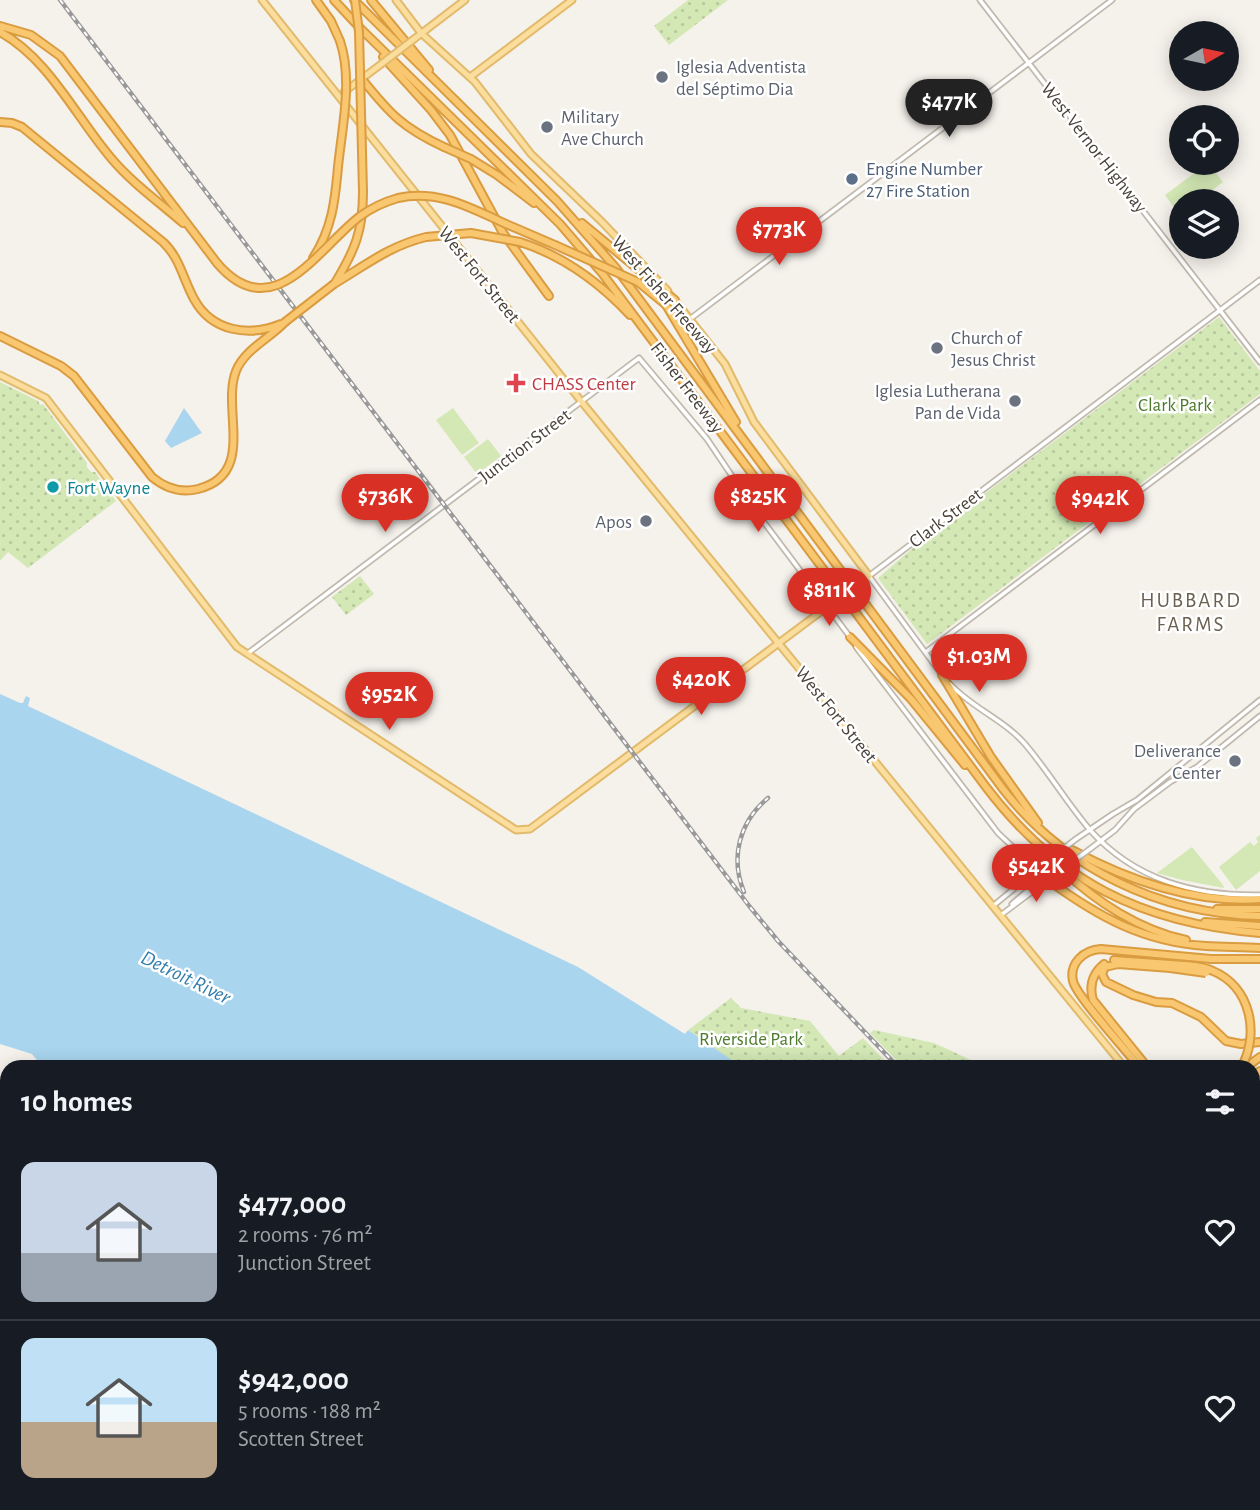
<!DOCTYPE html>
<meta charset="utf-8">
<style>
:root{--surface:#171b24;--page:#242831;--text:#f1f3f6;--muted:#9ea1a6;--line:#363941;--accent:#d93025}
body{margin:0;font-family:"Alegreya Sans",sans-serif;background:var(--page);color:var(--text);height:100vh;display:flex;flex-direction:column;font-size:26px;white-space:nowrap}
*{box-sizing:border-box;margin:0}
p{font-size:23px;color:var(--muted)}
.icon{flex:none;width:38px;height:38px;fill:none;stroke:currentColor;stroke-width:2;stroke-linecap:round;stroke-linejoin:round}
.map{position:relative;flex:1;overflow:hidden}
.sheet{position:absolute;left:0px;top:1060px;width:1260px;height:450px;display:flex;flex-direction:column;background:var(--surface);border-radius:21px 21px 0 0;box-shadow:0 4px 18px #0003}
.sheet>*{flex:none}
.needle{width:46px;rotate:81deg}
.fabs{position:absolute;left:1169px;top:21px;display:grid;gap:14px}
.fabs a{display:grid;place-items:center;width:70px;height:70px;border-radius:50%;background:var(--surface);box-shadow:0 4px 18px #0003;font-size:35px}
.price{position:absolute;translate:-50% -60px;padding:0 16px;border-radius:24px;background:var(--accent);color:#fff;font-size:23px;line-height:46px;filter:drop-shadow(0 2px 4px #0008)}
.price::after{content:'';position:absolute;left:50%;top:42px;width:21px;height:16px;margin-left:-10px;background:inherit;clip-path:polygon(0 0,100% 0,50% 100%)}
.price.active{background:#222;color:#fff}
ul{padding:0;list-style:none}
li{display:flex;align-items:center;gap:21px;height:175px;padding:0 21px}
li+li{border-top:2px solid var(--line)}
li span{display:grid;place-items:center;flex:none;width:196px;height:140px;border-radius:14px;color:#555}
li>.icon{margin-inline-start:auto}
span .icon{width:84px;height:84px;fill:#fffc;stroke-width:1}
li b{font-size:30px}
h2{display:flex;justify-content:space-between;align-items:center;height:84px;padding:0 21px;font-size:30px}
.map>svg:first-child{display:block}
.grass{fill:#d3e8b5}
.park{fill:url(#park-dots)}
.water{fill:#aad5ef}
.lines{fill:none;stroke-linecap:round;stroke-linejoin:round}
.minor-casing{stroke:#c0b9ad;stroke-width:7}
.major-casing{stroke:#e1ba6c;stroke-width:9}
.highway-casing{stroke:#da9c40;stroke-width:10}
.minor{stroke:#fff;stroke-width:3.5}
.major{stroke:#fbdd9d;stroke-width:5}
.highway{stroke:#fac771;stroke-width:6}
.rail-casing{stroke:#999;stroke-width:4.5}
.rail{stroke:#fff;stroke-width:2;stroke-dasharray:5;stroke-linecap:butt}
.minor-bridge-casing{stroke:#c0b9ad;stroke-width:7;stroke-linecap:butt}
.major-bridge-casing{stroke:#e1ba6c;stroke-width:9;stroke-linecap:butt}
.highway-bridge-casing{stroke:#da9c40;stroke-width:10;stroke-linecap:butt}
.minor-bridge{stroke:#fff;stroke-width:3.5}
.major-bridge{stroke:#fbdd9d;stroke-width:5}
.highway-bridge{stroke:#fac771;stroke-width:6}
.worship-dot{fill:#6b7280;stroke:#fff;stroke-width:2.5}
.service-dot{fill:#5c6f8a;stroke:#fff;stroke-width:2.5}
.health-dot{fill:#e0444e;stroke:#fff;stroke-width:2.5}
.culture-dot{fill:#0f9aa8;stroke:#fff;stroke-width:2.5}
.labels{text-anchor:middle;stroke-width:5;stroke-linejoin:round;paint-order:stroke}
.worship-label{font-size:19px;fill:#5b616d;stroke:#fff;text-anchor:start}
.street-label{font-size:19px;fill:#494239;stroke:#fff}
.service-label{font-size:19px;fill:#4e5e75;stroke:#fff;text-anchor:start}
.health-label{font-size:19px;fill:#be3a42;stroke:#fff;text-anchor:start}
.park-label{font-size:19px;fill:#4d7a2c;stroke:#fff}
.culture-label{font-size:19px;fill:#0d838f;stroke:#fff;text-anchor:start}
.neighbourhood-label{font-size:21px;letter-spacing:2px;fill:#6c6050;stroke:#fff}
.water-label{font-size:21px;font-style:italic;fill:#317cab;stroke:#fff}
</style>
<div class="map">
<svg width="1260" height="1510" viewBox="0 0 1260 1510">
<defs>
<pattern id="park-dots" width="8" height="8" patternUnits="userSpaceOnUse" patternTransform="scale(1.75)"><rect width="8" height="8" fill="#d3e8b5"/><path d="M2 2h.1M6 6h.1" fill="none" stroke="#b7c89c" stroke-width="1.8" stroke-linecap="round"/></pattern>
</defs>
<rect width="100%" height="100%" fill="#f5f1eb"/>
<path class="grass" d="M1208,163L1223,182L1198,201H1181V211L1178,213L1165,195Z
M453,408L479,443L462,455L436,420Z
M488,439L501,456L477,474L464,457Z
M1260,835V871L1236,890L1219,867L1250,842L1254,846L1258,842L1256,838Z
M1192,847L1223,885L1224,888L1182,880L1157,873Z"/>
<path class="park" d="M688,0H728L669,45L654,26Z
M1219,317L1260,371V394L927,644L878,578L914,547Z
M0,382L38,401L40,405L43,404L87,463L86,466L91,472H95L116,501L28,568L8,552L0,561Z
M360,576L374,594L346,615L332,597Z
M731,998L741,1008L810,1021L839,1056L863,1038L891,1067H736L738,1065L688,1030Z
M874,1030L934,1043L986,1067H903L870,1033Z"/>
<path class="water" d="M184,408L202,433L171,448L165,441Z
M0,694L20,703H23L26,696L30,698L28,706L578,967L685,1034L688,1030L739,1065L736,1068L46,1067L40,1064L32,1054L0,1044Z
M754,1503H1232L1239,1510H759Z"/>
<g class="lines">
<g class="minor-casing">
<path id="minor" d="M980,0L1260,362
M690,319L1112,0
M856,647L998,833L1048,880
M926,652L1260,400
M247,654L639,358L707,439L757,513L850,637
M942,675L869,576L1260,280
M950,684C972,708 1003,719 1025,744C1048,771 1067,803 1090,830C1135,880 1194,896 1260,895
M1076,839L1113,814L1137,800L1260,700
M1090,849L1115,830L1134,809L1170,782L1197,767L1260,716
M1012,904L1033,886L1032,879L1026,878
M993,906L1050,859
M1001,915L1053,876
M597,1503L601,1510"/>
</g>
<g class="major-casing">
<path id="major" d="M262,0L581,401L1125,1068
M396,0L421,33L475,82L531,154L602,222L668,291
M414,39L465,0
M470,77L572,0
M344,92L380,65
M674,299L725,364L754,422L869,576L863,580
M0,375L46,398L237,647L516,830L530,829L835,601
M1253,1225L1260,1233
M0,1323L7,1325
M671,1503L685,1510"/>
</g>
<g class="highway-casing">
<path id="highway" d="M316,0L331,21L340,41
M334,0L360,28L560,224L602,273L986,787C1058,882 1142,923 1260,933
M354,0L557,201L616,268L1003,789C1065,869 1160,914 1260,916
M371,0L429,70
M0,26L31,35L60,56L217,263
M0,32C49,59 76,117 111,158C132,183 159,202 183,223
M383,57L431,110L450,135L503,233L549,296
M362,79C390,114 403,128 444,147
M0,122L12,123L22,127L163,242C180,258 183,279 194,299C212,332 249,337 281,324
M471,159L497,175L534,203
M582,223L675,300
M506,224L555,245
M520,242C564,256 599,282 630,315
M313,258C332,229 335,201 338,167
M335,283C355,250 363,231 363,192
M334,284C366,265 389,246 426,237
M666,305L736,422
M0,336L61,366L74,376L152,477C165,488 181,493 198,489C257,474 221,409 236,371C244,350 270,338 285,322
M850,637L911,699L965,765
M942,675L991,757L1038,823
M1072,850C1127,880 1195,904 1260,899
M1063,870C1096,902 1140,930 1186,940
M1048,880C1097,916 1143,942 1206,946C1224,947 1242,947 1260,948
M1217,909H1260
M1205,922L1260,926
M1114,960L1170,964
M1104,964C1092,974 1089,986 1093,1000L1148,1068
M1170,968L1118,964L1105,967L1102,974L1106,982L1133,995L1156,1002L1172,1003L1201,1017L1226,1041L1241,1044L1260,1042
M1140,1068C1128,1052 1076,996 1073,981C1069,963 1084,950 1101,949L1211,959H1260
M1245,1068L1260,1057
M1253,1075L1260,1071
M1253,1193L1260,1188"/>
</g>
<use href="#minor" class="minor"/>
<use href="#major" class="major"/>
<use href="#highway" class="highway"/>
<g class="rail-casing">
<path id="rail" d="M60,0L750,907L778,941L899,1068
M744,892C730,858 739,822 768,798"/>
</g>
<use href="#rail" class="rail"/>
<g class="minor-bridge-casing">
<path id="minor-bridge" d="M1050,859L1076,839
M1053,876L1090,849"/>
</g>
<g class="major-bridge-casing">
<path id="major-bridge" d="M380,65L414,39
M835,601L863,580"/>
</g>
<g class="highway-bridge-casing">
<path id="highway-bridge" d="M355,0L359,32L363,192
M444,147L471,159
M338,167C342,127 353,80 340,41
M426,237L471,233L520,242
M555,245L638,282L666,305
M217,263C272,328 317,250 359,217C371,208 384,202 398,198C438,189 471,208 506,224
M285,322L334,284
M1170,964C1184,965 1200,965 1213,971C1251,987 1260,1034 1241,1068
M1170,968L1206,973
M669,1510L679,1503"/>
</g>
<use href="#minor-bridge" class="minor-bridge"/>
<use href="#major-bridge" class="major-bridge"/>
<use href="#highway-bridge" class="highway-bridge"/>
</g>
<g class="worship-dot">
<circle cx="662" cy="77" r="7"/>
<circle cx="547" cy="127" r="7"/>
<circle cx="937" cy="348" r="7"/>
<circle cx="1015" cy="401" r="7"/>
<circle cx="646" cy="521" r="7"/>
<circle cx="1235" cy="761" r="7"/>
</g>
<circle class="service-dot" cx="852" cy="179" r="7"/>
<path class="health-dot" d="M512.5 372.5h7v7h7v7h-7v7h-7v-7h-7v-7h7z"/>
<circle class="culture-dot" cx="53" cy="487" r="7"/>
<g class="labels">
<g class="worship-label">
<text x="676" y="73">Iglesia Adventista<tspan x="676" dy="22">del Séptimo Dia</tspan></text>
<text x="561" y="123">Military<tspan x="561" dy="22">Ave Church</tspan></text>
<text x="951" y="344">Church of<tspan x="951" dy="22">Jesus Christ</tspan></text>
<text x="1001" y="397" text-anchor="end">Iglesia Lutherana<tspan x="1001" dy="22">Pan de Vida</tspan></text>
<text x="632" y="528" text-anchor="end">Apos</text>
<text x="1221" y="757" text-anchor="end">Deliverance<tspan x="1221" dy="22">Center</tspan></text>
</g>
<g class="street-label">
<text transform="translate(1095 147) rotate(52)" y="7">West Vernor Highway</text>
<text transform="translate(480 274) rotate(51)" y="7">West Fort Street</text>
<text transform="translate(665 294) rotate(49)" y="7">West Fisher Freeway</text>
<text transform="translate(688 387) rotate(53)" y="7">Fisher Freeway</text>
<text transform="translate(524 445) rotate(-37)" y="7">Junction Street</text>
<text transform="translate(945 517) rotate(-37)" y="7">Clark Street</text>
<text transform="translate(837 714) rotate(51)" y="7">West Fort Street</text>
</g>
<g class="service-label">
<text x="866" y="175">Engine Number<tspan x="866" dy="22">27 Fire Station</tspan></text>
</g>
<g class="health-label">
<text x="532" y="390">CHASS Center</text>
</g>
<g class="park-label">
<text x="1175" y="411">Clark Park</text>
<text x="751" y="1045">Riverside Park</text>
</g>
<g class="culture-label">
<text x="67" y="494">Fort Wayne</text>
</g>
<g class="neighbourhood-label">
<text x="1191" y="607">HUBBARD<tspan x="1191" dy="24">FARMS</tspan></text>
</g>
<g class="water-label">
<text transform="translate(186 977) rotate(26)" y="7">Detroit River</text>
</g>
</g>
</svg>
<div class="fabs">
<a><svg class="needle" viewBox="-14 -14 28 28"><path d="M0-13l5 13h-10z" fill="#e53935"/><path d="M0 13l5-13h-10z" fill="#9ea1a6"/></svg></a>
<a><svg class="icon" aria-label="locate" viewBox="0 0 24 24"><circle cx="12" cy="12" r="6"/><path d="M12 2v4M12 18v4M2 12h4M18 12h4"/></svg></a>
<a><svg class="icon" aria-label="layers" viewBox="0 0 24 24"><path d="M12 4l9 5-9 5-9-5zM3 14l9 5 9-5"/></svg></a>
</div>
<b class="price active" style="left:949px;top:139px">$477K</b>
<b class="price" style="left:779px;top:267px">$773K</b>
<b class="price" style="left:385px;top:534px">$736K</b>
<b class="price" style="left:758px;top:534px">$825K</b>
<b class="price" style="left:1100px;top:536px">$942K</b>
<b class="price" style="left:829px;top:628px">$811K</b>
<b class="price" style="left:979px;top:694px">$1.03M</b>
<b class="price" style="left:701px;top:717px">$420K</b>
<b class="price" style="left:389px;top:732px">$952K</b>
<b class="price" style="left:1036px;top:904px">$542K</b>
<section class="sheet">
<h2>10 homes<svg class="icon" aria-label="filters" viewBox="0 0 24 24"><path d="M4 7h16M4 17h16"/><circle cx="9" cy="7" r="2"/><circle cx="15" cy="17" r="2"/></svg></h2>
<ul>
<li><span style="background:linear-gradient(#c9d6e8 65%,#9aa5b1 0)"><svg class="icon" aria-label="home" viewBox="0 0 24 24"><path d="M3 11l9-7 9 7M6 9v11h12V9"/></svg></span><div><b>$477,000</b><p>2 rooms · 76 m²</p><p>Junction Street</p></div><svg class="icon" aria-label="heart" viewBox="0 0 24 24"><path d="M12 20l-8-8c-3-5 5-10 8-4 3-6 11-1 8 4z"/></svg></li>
<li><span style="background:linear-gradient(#bfe0f5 60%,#b9a48a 0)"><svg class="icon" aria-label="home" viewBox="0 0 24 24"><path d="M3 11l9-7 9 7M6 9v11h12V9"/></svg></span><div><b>$942,000</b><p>5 rooms · 188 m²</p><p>Scotten Street</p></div><svg class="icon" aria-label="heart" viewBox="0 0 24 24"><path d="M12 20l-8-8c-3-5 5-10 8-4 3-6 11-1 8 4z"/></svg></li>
</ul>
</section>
</div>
